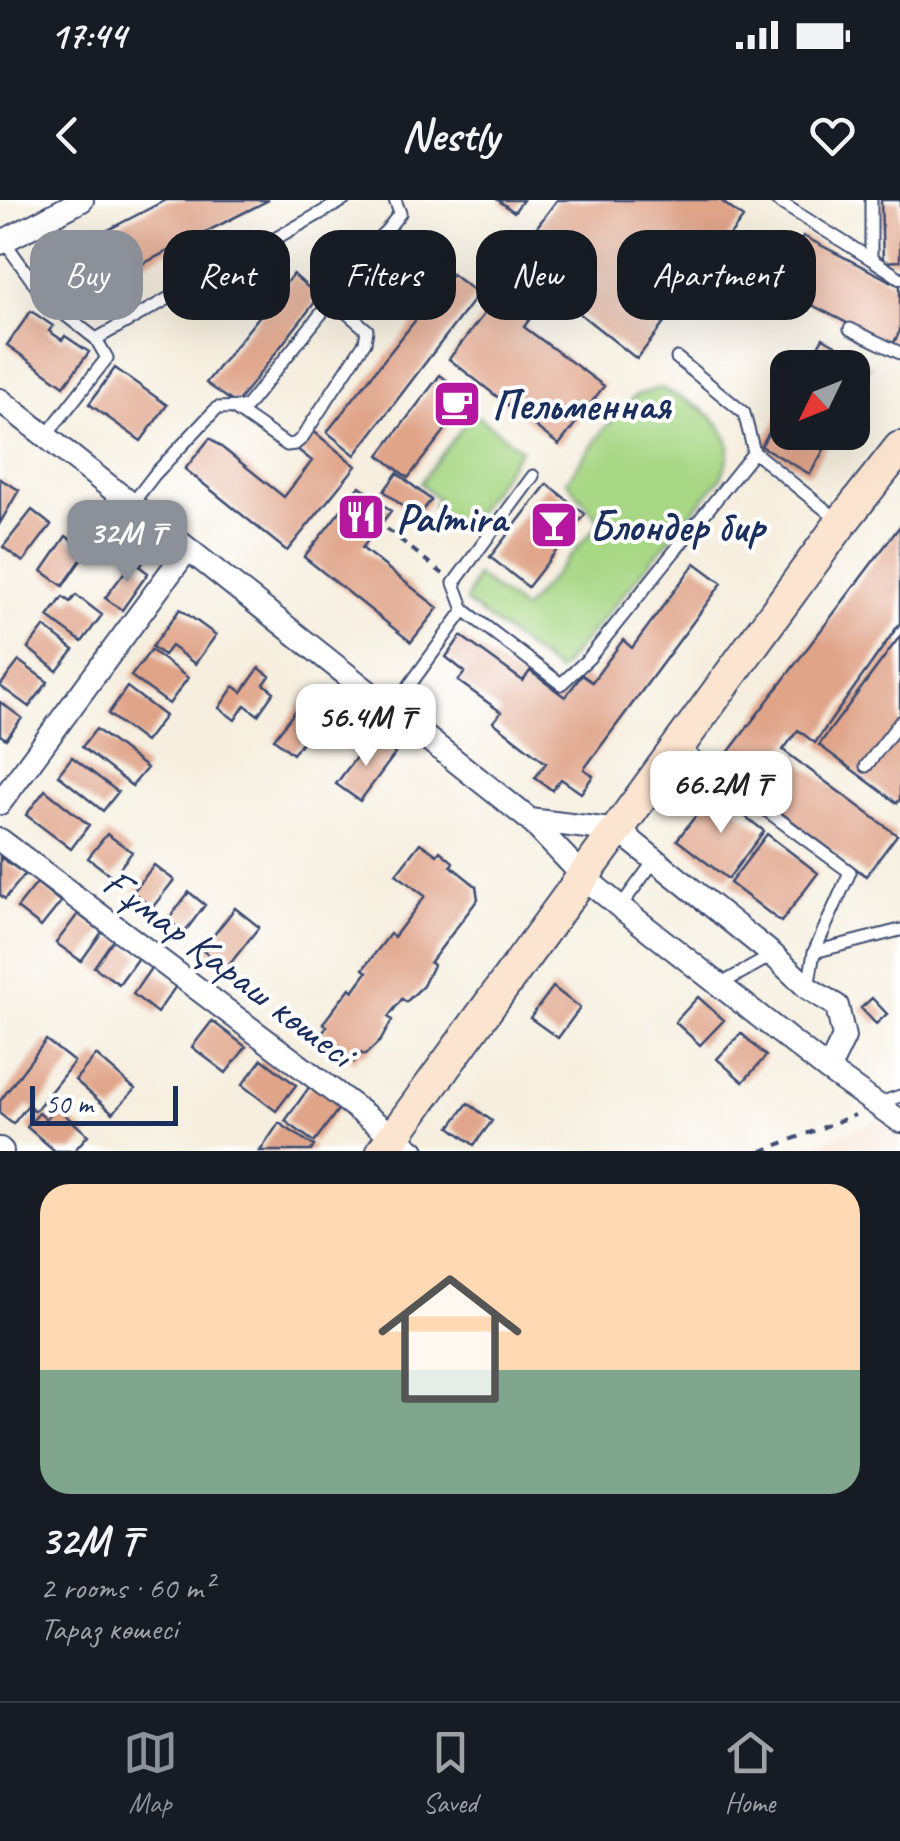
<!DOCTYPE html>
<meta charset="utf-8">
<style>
:root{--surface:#171b24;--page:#20242c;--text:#f1f3f6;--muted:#9ea1a6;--line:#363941;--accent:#8c9099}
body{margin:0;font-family:Caveat,sans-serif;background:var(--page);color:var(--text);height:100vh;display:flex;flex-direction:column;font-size:38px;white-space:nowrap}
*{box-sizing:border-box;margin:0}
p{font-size:32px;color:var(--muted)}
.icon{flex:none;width:55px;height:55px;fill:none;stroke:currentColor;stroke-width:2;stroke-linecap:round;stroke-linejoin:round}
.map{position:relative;height:951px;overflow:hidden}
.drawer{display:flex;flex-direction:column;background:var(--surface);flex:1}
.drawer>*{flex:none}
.banner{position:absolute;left:30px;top:30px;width:840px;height:90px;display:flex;gap:20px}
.needle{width:65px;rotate:227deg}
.fabs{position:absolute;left:770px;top:150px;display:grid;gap:20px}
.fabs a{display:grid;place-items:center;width:100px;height:100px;border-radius:20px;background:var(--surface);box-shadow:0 10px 40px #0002;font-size:50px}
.scale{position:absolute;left:30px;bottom:25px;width:148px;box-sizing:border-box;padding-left:10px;border:5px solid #1b2f5e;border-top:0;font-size:28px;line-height:35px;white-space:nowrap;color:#1b2f5e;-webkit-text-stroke:8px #fff;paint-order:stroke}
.price{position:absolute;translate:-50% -85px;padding:0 22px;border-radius:20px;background:#fff;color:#222;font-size:32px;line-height:65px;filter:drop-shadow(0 2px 5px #0008)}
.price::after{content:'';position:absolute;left:50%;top:60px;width:30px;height:22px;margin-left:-15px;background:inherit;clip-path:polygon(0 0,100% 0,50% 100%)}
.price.active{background:var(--accent);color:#fff}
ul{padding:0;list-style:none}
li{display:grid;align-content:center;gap:20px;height:530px;padding:0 40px}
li+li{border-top:2px solid var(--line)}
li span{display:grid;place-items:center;height:310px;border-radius:30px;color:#555}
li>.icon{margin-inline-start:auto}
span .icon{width:180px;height:180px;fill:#fffc;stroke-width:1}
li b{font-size:42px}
.pill{padding:0 35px;border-radius:30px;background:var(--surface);box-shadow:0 10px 40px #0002;font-size:35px;line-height:90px}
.pill.active{background:var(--accent);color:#fff}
.status{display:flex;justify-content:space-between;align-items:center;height:70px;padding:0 50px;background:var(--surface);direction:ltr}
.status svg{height:28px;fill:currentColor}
header{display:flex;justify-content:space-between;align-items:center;height:130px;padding:0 40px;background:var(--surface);font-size:45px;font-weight:700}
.tab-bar{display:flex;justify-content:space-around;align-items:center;height:140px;border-top:2px solid var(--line);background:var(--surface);font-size:28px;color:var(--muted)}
.tab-bar a{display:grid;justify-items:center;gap:5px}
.tab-bar .active{color:var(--accent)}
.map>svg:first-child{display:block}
.built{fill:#f1d5bd}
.green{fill:#a8d785;stroke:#628372;stroke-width:2.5}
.building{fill:#e0a489}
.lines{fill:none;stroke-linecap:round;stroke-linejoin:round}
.lane-casing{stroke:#3c4c71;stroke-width:15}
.street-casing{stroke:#3c4c71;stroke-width:26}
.secondary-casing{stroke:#3c4c71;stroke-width:36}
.path{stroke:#3c4c71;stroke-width:4;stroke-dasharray:8 8;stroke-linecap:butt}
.lane{stroke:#fff;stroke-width:11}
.street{stroke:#fff;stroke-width:22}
.secondary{stroke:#fce5d0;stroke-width:32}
.labels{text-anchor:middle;stroke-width:8;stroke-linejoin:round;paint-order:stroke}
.poi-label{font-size:42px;font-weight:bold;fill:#1b2f5e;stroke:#fff;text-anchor:start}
.street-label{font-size:42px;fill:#1b2f5e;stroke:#fff}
</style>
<div class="status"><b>17:44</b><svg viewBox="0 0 49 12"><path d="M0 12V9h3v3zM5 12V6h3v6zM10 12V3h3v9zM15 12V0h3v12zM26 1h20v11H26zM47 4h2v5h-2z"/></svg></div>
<header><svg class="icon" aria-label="back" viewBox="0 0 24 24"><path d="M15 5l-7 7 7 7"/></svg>Nestly<svg class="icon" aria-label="heart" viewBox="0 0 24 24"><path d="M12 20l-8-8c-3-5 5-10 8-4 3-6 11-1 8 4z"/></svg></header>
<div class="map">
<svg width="900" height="951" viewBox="0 0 900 951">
<rect width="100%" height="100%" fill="#fff"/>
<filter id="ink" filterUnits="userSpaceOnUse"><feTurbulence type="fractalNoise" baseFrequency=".01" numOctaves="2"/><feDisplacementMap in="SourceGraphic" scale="20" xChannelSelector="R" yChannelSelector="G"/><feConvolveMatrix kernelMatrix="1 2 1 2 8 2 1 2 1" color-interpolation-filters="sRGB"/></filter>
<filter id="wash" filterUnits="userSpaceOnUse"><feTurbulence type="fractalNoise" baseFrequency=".0048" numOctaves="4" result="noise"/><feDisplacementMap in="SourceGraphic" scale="40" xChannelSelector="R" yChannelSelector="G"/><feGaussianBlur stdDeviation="2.25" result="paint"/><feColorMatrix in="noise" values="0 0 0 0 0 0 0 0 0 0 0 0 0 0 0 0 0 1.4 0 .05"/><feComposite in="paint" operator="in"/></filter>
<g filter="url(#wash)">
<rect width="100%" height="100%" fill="#f6efdf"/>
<path class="built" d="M880,919L900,934V951H797Z"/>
<path class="green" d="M660,188C684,198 727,217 729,248C730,256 724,270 721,278L558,472L466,402L476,375L523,410L600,322L567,281L605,228L636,195Z
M473,213L521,249L464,329L433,307L438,299L420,283Z"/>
<g id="blocks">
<path class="building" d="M166,0H269L67,102L44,63Z
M498,0H523L514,12Z
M557,0H720L743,18L637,159L512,60Z
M881,0H900V61L883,62Z
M803,36L900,86V131L892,146L777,87Z
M293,74L319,97L236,204L206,183Z
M452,74L478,94L355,255L327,232Z
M505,87L536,110L524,127L604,186L559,245L449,159Z
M31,111L53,126L49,131L62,140L65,136L89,152L64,186L7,145Z
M823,138L872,166L852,200V168H806Z
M115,168L167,205L141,241L89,204Z
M440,175L470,198L408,278L379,255Z
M788,200V232H834L810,274L761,246Z
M312,230L356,266L287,351L185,269L210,238L284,297L312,261L297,249Z
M397,273L431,300L417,318L384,291Z
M0,279L19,290L0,323Z
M547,284L585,314L528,387L490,357Z
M360,286L391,311L362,348L438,408L411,442L304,357Z
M32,310L51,325L23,362L3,347Z
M900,326V423L815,543L798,530L783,550L897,635L866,676L718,566Z
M66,336L87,351L63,386L42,371Z
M136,357L143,362L140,367L148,373L122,410L105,398Z
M695,363L722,383L584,569L593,576L581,593L561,579L552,590L535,578L546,563L493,522L501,512L458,481L465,472L446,457L461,436L523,481L530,471L565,497L582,475L592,482L623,440L632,448Z
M76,395L102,415L82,442L48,417L63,397L70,402Z
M180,409L216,435L195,464L171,446L164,455L152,447Z
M44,427L74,450L57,471L28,448Z
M900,436V599L897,603L819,545Z
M151,450L188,478L169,504L131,476Z
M19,461L48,482L29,507L0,486Z
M259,468L270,476L264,484L274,492L258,515L245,505L235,520L219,508L234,486L242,492Z
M127,487L165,516L145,542L108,514Z
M311,490L331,504L293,554L274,539Z
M0,502L22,518L6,539L0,535Z
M96,529L147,568L132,586L82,547Z
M372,536L395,554L360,601L336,584Z
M72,557L118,592L103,611L58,575Z
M45,590L89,625L71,649L26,615Z
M714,592L764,631L728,679L677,640Z
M107,634L132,652L113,677L88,658Z
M767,634L818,673L781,722L730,683Z
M420,643L437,655L440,651L453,662L451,666L476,686L478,699L430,763L433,765L423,786L406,802L402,799L388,817L392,820L381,840L365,855L361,853L354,862L320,836L327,826L323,823L350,788L353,791L367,772L363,769L390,734L394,737L425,696L396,674Z
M0,657L25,674L5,699L0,695Z
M154,665L174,680L152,708L133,692Z
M37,683L61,702L41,727L17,708Z
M189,692L205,705L184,733L168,720Z
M235,708L259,727L226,769L202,750Z
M78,714L102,732L81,761L56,743Z
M115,737L140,755L119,784L94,767Z
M151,768L176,786L157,813L133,794Z
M553,787L580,808L558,838L530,818Z
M698,797L724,820L700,845L675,822Z
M872,798L887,814L876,824L861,808Z
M212,821L246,847L226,873L192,847Z
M741,833L766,856L743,882L717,859Z
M46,840L74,862L35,911L28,905L13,924L0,914V901Z
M96,855L135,889L113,913L75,880Z
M262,859L296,885L276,911L242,885Z
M313,882L343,903L314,942L285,921Z
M468,903L492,921L474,945L450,927Z
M56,907L88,935L74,951H55L27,927L39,913L46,919Z
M279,923L314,946L311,951H260Z"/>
</g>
</g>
<g filter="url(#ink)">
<use href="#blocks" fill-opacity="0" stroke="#3c4c71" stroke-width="2.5"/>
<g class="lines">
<g class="lane-casing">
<path id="lane" d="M776,0L871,59
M871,0V59L900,78
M4,41L46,100L96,139L344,0
M850,129L900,153
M677,158L744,213L754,252L838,320
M235,209L287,245L295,244L302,238L365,142L367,130L332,100
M45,237L107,158L96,139
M533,276L454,383L464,410L561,484L589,458L754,252
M131,305L155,274L217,208L246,207L332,100L347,68L387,30L400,13L395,0
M391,511L464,410
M683,549L850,672L814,752
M866,566L900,522
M620,707L655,660
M721,784L773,755
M808,788L814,752L900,730
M877,904L900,896"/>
</g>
<g class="street-casing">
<path id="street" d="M0,43L82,0
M0,200L530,620L585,678L620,707L828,870L900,921
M0,603L187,350
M530,620L619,631L773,755L808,788L837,806L844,837L828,870
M0,640L413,951
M0,949L2,951"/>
</g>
<g class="secondary-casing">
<path id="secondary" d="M383,951L841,323L900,248"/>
</g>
<path class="path" d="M387,329L443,374
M762,951L855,915"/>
<use href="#lane" class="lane"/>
<use href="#street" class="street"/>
<use href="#secondary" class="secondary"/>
</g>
</g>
<defs>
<g id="cafe-square" transform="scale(2.5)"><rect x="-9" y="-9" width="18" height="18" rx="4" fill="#b5179e" stroke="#fff"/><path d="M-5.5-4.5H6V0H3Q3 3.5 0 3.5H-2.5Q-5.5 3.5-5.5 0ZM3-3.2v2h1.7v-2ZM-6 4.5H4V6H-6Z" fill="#fff"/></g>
<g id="restaurant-square" transform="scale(2.5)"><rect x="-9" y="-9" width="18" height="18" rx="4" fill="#b5179e" stroke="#fff"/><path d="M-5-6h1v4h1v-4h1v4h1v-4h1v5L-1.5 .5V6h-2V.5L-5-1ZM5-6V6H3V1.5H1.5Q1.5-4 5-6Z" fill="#fff"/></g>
<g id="bar-square" transform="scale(2.5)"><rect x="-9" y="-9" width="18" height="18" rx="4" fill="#b5179e" stroke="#fff"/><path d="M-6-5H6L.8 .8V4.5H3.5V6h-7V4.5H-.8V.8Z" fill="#fff"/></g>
</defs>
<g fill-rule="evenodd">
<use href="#cafe-square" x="457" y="204"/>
<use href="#restaurant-square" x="361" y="317"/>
<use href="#bar-square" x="554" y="325"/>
</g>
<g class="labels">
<g class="poi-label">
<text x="492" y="219">Пельменная</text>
<text x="396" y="332">Palmira</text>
<text x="589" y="340">Блондер бир</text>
</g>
<g class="street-label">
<text transform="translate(229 766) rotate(37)" y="15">Ғұмар Қараш көшесі</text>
</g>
</g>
</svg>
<div class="fabs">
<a><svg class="needle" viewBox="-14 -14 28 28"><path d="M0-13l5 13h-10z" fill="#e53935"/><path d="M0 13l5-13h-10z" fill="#9ea1a6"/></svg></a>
</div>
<div class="scale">50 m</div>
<b class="price active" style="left:127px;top:385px">32M ₸</b>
<b class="price" style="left:366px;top:569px">56.4M ₸</b>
<b class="price" style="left:721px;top:636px">66.2M ₸</b>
<div class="banner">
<a class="pill active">Buy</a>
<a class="pill">Rent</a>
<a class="pill">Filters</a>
<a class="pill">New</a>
<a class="pill">Apartment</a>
</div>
</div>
<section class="drawer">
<ul>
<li><span style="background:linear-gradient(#ffd9b3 60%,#7fa58c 0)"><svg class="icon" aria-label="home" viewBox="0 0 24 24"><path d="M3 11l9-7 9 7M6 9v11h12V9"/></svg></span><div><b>32M ₸</b><p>2 rooms · 60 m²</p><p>Тараз көшесі</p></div></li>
</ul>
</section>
<nav class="tab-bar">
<a class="active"><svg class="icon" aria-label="map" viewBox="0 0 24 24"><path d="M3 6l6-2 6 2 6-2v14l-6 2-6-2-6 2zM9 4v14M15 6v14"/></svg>Map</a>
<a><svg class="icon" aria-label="saved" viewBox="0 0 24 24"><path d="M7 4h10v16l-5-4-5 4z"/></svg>Saved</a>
<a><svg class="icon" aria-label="home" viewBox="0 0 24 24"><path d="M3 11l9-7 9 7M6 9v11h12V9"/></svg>Home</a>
</nav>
